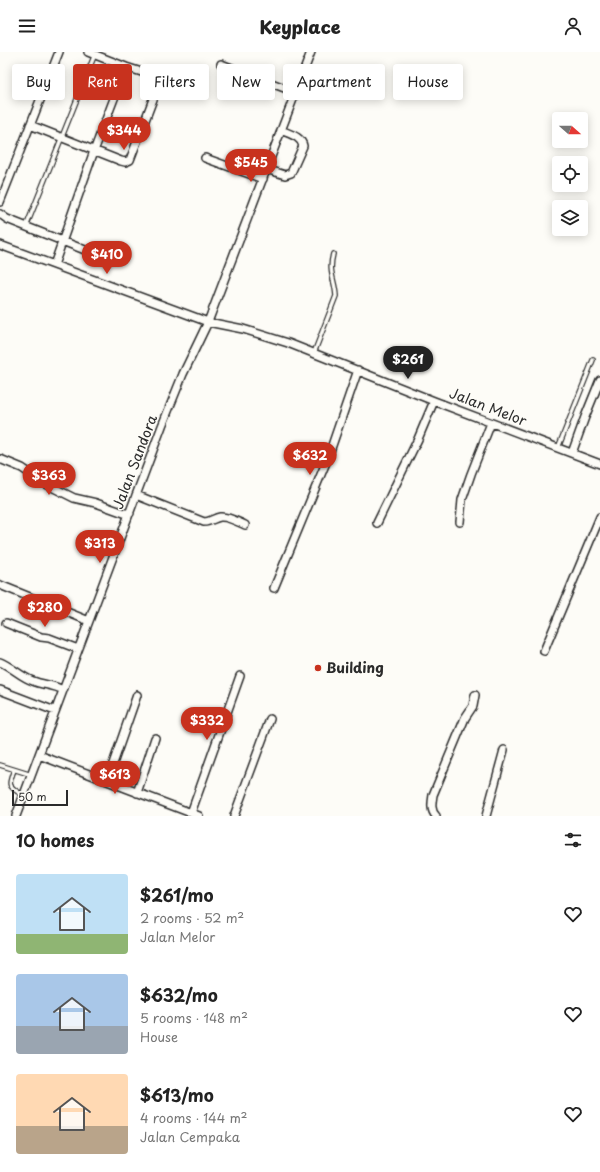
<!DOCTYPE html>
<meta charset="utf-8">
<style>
:root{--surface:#fff;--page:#f6f6f6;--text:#222;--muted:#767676;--accent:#c8321e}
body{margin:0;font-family:"Playpen Sans",sans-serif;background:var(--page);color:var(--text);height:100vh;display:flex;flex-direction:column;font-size:15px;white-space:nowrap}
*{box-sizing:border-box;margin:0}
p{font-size:13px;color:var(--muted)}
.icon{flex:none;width:22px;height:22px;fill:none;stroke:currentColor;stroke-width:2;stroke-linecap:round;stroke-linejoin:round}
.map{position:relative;height:764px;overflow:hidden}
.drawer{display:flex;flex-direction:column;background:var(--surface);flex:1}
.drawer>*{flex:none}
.guide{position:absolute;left:12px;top:12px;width:576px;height:36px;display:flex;gap:8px}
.needle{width:26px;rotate:111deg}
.tools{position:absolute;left:552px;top:60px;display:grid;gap:8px}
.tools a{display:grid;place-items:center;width:36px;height:36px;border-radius:4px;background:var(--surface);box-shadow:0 2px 10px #0003;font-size:20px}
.scale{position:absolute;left:12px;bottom:10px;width:56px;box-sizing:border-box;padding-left:4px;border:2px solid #2b2b2b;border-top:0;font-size:11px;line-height:14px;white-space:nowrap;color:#2b2b2b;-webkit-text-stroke:3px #fdfcf7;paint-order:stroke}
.price{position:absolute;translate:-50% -34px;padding:0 9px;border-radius:14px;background:var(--accent);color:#fff;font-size:13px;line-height:26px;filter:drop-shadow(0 1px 2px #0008)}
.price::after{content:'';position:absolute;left:50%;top:24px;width:12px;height:9px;margin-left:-6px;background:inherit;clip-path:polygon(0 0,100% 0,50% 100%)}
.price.current{background:#222;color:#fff}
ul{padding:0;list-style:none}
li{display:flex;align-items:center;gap:12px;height:100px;padding:0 16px}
li span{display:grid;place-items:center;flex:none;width:112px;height:80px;border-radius:4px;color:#555}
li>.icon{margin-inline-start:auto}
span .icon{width:48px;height:48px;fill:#fffc;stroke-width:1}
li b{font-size:17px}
h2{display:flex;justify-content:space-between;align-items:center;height:48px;padding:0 16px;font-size:17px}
.pill{padding:0 14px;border-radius:4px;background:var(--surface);box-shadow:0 2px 10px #0003;font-size:14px;line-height:36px}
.pill.current{background:var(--accent);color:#fff}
header{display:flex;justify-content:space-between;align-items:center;height:52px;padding:0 16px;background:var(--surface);font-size:18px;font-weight:800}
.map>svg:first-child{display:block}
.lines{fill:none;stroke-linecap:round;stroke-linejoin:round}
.service-casing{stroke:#2b2b2b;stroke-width:6}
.minor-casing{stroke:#2b2b2b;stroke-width:10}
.service{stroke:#fdfcf7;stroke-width:3.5}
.minor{stroke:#fdfcf7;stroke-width:7}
.poi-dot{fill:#c8321e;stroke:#fdfcf7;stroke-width:1.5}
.labels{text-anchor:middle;stroke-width:3;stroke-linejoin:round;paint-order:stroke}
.street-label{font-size:14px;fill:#2b2b2b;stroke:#fdfcf7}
.poi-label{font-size:14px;font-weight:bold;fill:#2b2b2b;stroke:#fdfcf7;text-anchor:start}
</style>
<header><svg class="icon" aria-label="menu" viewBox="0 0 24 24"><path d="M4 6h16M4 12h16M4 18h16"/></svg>Keyplace<svg class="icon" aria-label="person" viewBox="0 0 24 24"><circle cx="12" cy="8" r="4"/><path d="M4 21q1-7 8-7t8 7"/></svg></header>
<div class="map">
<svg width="600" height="764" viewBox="0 0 600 764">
<rect width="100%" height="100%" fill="#fdfcf7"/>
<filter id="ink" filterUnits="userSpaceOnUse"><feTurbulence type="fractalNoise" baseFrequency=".025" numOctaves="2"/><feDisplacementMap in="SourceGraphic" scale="8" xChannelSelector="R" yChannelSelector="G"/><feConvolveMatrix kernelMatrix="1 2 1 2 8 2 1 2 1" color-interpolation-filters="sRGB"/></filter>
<g filter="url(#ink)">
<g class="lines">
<g class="service-casing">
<path id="service" d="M26,175L95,2
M314,301L336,244C335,227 328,221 333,202
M558,396L593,308
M0,713L32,723
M14,718C7,735 9,734 24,744"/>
</g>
<g class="minor-casing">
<path id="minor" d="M221,12L295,40
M30,73L121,109L125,110L130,108L158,34L159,27L157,25L126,15L88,0
M205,106L263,127
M266,117L285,123L291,121L303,94C301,84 289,82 281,78
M0,150L59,0
M0,162L7,167L90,200
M0,193L208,270L243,277L288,291L434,349L600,412
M54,213L94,99L126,15
M572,401L585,365L600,328
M0,407L22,416L44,431L74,446L96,451L124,461H130
M136,443L204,470C210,470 214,466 220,465C228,464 238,470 245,473
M460,470L462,448L471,422L491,371
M377,471L418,387L434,349
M0,533L89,569
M274,536L327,408L358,318
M6,571L41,585L49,586L78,597
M544,599L600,465
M0,610C12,615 21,625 33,629C43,633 54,633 63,638
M0,638L55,659
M39,703L199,764
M107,729L137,643
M137,741L155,686
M191,761L240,624
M16,764L162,374L183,322L208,270L311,0
M234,764L270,667
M436,764C430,758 432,750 433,743L465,666L473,654L475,643
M486,764L504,698"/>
</g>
<use href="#service" class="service"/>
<use href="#minor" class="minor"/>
</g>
</g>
<circle class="poi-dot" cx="318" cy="616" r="4"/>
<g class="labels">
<g class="street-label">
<text transform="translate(488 355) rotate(21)" y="5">Jalan Melor</text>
<text transform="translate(135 410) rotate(-69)" y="5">Jalan Sandora</text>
</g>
<g class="poi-label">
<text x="326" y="621">Building</text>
</g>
</g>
</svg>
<div class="tools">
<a><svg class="needle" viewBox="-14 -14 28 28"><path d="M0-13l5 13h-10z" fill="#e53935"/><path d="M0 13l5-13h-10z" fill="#767676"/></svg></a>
<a><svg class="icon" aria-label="locate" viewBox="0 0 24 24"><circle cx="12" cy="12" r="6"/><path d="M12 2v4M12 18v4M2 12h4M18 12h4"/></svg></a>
<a><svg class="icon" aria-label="layers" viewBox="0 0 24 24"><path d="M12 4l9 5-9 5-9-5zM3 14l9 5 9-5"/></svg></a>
</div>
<div class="scale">50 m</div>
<b class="price" style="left:124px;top:99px">$344</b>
<b class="price" style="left:251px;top:131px">$545</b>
<b class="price" style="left:107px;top:223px">$410</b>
<b class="price current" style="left:408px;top:328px">$261</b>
<b class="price" style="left:310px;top:424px">$632</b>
<b class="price" style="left:49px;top:444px">$363</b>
<b class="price" style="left:100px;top:512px">$313</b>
<b class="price" style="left:45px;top:576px">$280</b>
<b class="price" style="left:207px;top:689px">$332</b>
<b class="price" style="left:115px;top:743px">$613</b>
<div class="guide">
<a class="pill">Buy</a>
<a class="pill current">Rent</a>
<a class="pill">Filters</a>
<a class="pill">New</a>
<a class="pill">Apartment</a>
<a class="pill">House</a>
</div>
</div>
<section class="drawer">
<h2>10 homes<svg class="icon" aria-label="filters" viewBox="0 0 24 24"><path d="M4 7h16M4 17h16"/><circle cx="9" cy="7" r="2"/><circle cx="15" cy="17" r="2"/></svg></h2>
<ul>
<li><span style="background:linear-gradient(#bfe0f5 75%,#8fb573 0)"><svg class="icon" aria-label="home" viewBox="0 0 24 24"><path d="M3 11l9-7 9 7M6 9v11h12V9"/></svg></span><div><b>$261/mo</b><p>2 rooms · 52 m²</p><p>Jalan Melor</p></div><svg class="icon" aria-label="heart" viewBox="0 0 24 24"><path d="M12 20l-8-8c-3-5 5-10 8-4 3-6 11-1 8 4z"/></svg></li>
<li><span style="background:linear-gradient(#a9c7e8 65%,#9aa5b1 0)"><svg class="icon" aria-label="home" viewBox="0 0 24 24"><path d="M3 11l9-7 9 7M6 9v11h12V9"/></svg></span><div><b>$632/mo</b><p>5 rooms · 148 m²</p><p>House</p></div><svg class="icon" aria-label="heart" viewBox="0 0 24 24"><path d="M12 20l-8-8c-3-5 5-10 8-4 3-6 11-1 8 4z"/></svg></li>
<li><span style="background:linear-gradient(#ffd9b3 65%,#b9a48a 0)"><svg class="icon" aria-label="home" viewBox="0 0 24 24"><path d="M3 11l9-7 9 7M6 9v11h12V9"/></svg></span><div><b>$613/mo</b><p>4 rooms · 144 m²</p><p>Jalan Cempaka</p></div><svg class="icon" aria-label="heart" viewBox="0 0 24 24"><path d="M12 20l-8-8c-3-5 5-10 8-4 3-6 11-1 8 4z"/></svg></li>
</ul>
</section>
